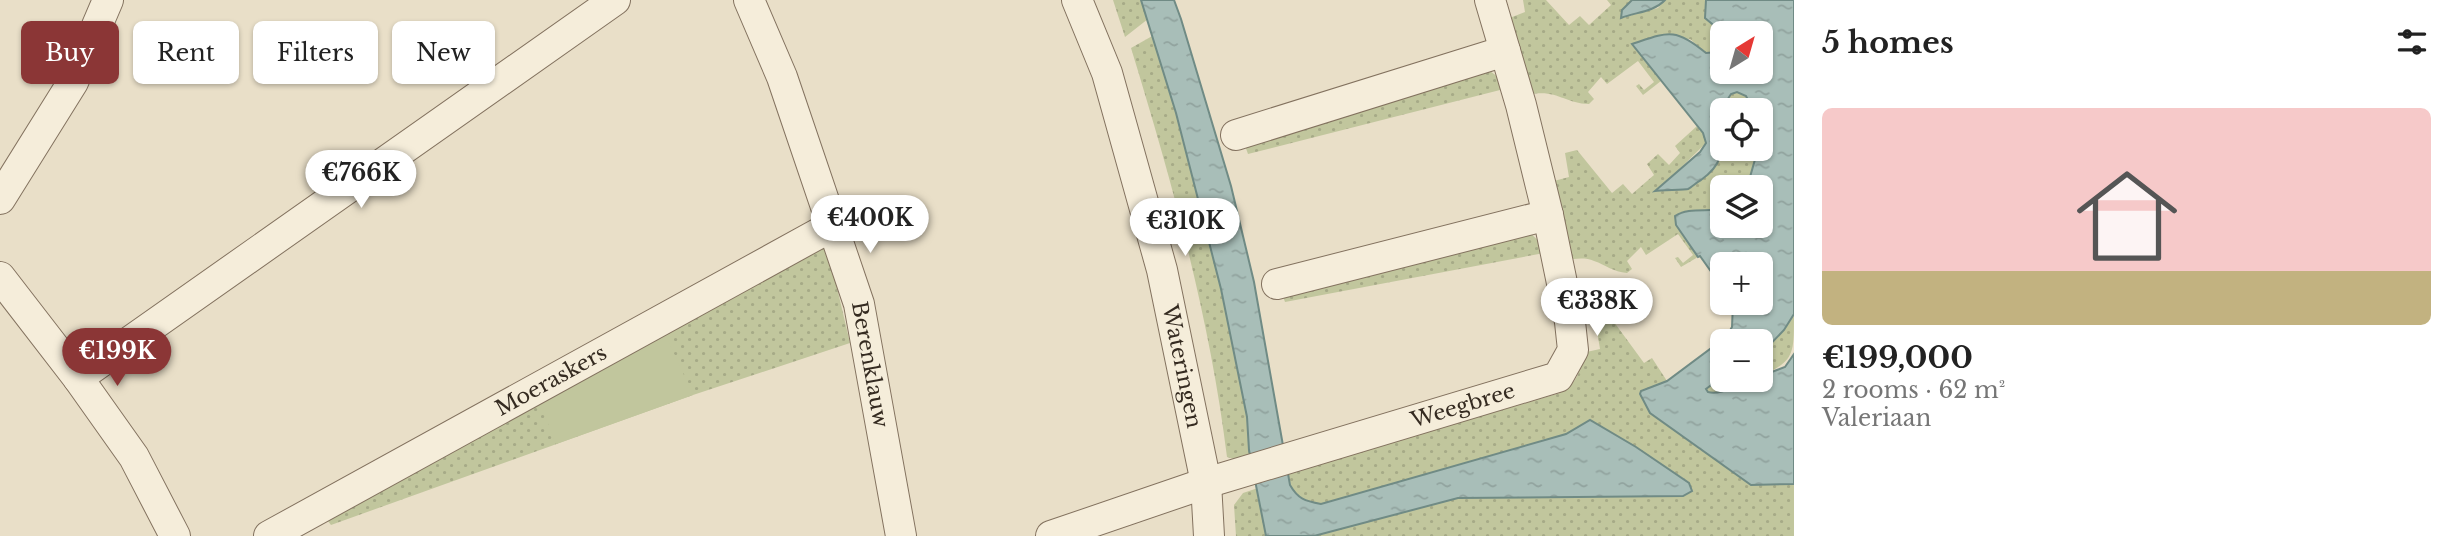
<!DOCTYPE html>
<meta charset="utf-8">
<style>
:root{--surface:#fff;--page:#f6f6f6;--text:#222;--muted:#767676;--line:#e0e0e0;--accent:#8b3636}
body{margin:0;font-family:"Libre Baskerville",serif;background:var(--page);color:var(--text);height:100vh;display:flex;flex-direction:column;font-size:26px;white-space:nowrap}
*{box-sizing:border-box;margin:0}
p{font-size:23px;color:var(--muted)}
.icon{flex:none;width:38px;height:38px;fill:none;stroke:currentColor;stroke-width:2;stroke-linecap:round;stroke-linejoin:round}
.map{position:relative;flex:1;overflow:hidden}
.side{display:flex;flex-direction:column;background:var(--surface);width:665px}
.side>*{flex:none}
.guide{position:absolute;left:21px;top:21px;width:665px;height:63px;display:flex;gap:14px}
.needle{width:46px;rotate:37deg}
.controls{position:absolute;left:1710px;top:21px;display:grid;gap:14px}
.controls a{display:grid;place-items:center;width:63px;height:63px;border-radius:10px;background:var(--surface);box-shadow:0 2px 5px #0004;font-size:35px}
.price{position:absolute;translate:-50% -60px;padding:0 16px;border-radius:24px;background:#fff;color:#222;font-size:23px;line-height:46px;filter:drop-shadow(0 2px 4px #0008)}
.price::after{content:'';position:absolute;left:50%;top:42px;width:21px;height:16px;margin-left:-10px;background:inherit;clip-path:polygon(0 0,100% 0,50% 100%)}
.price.active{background:var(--accent);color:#fff}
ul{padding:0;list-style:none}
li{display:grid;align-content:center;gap:14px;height:371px;padding:0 28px}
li+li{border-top:2px solid var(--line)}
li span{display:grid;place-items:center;height:217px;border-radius:10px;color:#555}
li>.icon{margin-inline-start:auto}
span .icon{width:126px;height:126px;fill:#fffc;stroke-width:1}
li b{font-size:30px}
h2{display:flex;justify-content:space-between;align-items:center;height:84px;padding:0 28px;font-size:30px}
.chip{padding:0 24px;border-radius:10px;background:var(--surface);box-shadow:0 2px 5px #0004;font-size:24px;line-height:63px}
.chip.active{background:var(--accent);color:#fff}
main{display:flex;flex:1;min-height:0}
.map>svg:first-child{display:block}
.grass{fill:url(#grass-dots)}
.green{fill:#c1c69d}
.water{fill:url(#water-ripples);stroke:#708b85;stroke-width:2}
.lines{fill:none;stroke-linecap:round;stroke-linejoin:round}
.street-casing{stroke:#83725f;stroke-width:32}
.street{stroke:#f5edda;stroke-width:30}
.labels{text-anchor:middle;stroke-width:6;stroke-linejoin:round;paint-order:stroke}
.street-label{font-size:21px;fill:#352b21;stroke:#f1ead6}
</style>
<main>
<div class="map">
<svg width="1794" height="536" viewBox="0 0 1794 536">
<defs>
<pattern id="grass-dots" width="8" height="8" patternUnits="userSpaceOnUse" patternTransform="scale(1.75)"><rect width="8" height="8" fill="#c1c69d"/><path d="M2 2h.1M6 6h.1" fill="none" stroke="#a6aa87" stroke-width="1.8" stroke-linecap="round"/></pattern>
<pattern id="water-ripples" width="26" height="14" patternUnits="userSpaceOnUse" patternTransform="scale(1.75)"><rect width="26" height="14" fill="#a8beb8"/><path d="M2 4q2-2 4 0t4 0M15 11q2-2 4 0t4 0" fill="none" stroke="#91a39e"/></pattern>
</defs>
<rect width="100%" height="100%" fill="#e9dfc8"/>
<path class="grass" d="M1113,0H1141L1148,19L1125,37Z
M1523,0H1546L1569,25L1580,16L1589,25L1611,5L1607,0H1632L1622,10L1621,18L1658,8L1665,0H1706L1705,18L1723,33L1722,47L1718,52L1706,53L1690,39L1633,45L1661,81L1643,95L1636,86L1639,84L1644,90L1654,82L1638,61L1607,84L1601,77L1588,92L1594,99L1589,104C1563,103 1556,88 1527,95L1507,19L1525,12Z
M1154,35L1199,195L1221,289L1247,417L1251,453L1237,460L1227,457C1210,318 1172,182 1131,48Z
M1486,68L1502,80L1504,89L1248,154L1243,140Z
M1737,92L1746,96L1753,110H1724L1731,94Z
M1697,126L1703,133L1706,143L1657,191L1675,188L1683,190L1722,158L1723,149H1758L1750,177L1744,187H1722V209C1709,212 1694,212 1680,212L1676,225L1698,257L1681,267L1675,258L1678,257L1683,263L1693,255L1678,234L1646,255L1641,247L1627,261L1632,269L1627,273C1613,272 1606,265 1594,261C1585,257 1575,259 1565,260L1550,182L1569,177L1565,153L1577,150L1612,193L1623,184L1632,194L1654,175L1647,164L1658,154L1669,165L1680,153L1675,146Z
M1527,230L1542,244L1544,253L1285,302L1280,288Z
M826,241L850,343L693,395L331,525L321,512Z
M1794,316C1794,355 1794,361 1761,376V354L1784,330Z
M1614,322L1644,363L1652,358L1667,381L1641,391L1650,413L1751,485L1794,484V536H1314L1458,498L1683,496L1692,491L1689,482L1636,447L1590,420L1567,434L1321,504C1297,500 1292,496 1288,472L1560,393C1576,384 1582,371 1582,353L1600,349L1596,325Z
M1722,377V380H1751L1714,394L1708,392L1706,389Z
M1258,488L1266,536H1236L1234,505L1243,493Z"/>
<path class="green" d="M662,327L693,395L556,444L537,396Z"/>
<path class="water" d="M1141,0H1174L1181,19L1231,186L1254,282L1290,485C1298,499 1305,501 1321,504L1566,434L1590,420L1636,447L1689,483L1692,491L1683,496L1458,498L1314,536H1266L1249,450L1247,417L1221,289L1176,113Z
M1632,0H1665C1654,12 1636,12 1621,18L1622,10Z
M1706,0H1794V314L1784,330L1761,354L1760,341H1722V377L1706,389L1708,392C1724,396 1743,380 1760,380L1761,376L1785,367L1794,354V484L1751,485L1650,413L1640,394L1641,391L1667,381L1726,337L1732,327L1733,303H1760V264H1722V287L1700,256L1698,257L1676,225L1675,216C1688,207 1707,212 1722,209V226H1760V187H1744L1750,177L1758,149H1760V110H1753L1746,96L1737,92L1731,94C1709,125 1740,153 1701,180C1697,182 1692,187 1688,189C1685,190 1662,190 1655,191L1700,152L1706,143L1703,133L1632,44C1668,32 1675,27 1706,53L1718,52L1722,47V72H1760V33H1723L1705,18Z"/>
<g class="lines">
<g class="street-casing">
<g id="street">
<path id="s1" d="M749,0L782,77L859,304L901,536"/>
<path id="s2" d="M1077,0L1107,73L1162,270L1206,483L1209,536"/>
<path d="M1236,135L1505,51"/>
<path d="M0,199L73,82L108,0"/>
<path d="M0,277L78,378L134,457L175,536"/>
<path d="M1277,284L1548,215"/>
<path d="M78,378L615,0"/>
<path id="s3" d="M269,536L834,225"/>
<path id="s4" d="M1051,536L1206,483L1558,377L1573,350L1570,322L1548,215L1521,105L1490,0"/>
</g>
</g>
<use href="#street" class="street"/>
</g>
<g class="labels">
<g class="street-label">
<text dy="7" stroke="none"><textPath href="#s1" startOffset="385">Berenklauw</textPath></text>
<text dy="7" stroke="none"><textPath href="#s2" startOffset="382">Wateringen</textPath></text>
<text dy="7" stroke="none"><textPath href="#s3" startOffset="322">Moeraskers</textPath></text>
<text dy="7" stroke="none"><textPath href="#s4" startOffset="432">Weegbree</textPath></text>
</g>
</g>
</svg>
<div class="controls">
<a><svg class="needle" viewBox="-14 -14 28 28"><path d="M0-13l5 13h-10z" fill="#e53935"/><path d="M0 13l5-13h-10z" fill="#767676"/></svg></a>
<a><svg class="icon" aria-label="locate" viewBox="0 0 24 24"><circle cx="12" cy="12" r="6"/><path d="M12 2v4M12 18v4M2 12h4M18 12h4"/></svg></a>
<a><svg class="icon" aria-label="layers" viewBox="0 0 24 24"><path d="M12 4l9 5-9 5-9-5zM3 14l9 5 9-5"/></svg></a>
<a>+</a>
<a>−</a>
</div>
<b class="price" style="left:361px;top:210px">€766K</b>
<b class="price" style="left:870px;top:255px">€400K</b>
<b class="price" style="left:1185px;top:258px">€310K</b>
<b class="price" style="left:1597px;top:338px">€338K</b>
<b class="price active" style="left:117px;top:388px">€199K</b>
<div class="guide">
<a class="chip active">Buy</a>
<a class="chip">Rent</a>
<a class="chip">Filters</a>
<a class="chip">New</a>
</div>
</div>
<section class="side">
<h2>5 homes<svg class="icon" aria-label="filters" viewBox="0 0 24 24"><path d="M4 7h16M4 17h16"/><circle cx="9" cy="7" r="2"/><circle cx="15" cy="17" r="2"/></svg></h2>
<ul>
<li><span style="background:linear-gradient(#f6c9c9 75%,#c2b280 0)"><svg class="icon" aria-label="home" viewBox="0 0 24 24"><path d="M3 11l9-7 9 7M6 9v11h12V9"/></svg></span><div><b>€199,000</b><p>2 rooms · 62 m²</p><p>Valeriaan</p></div></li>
</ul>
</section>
</main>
